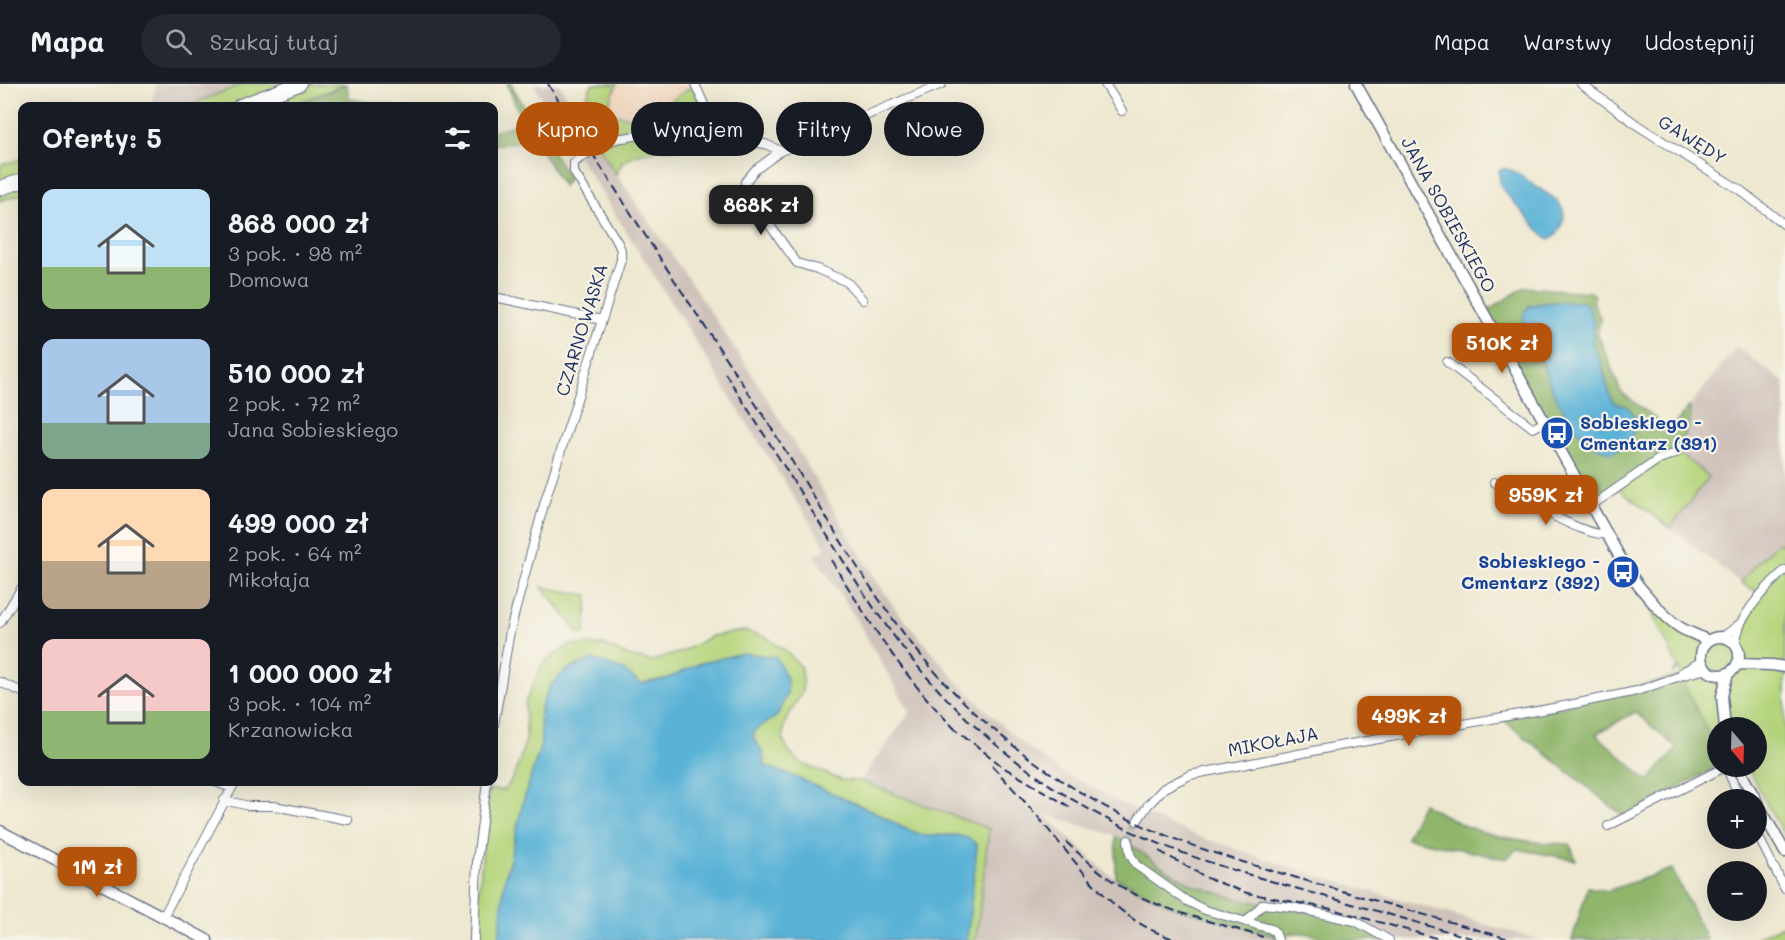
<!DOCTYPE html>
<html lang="pl">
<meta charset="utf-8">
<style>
:root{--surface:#171b24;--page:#242831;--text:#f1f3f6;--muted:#9ea1a6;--line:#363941;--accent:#b45309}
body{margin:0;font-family:Mali,sans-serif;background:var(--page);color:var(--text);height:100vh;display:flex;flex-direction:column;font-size:22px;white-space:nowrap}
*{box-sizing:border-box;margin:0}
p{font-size:20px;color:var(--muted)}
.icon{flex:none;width:33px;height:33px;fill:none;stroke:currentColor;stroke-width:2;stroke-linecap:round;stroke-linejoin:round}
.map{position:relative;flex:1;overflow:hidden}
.side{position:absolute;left:18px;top:18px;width:480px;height:684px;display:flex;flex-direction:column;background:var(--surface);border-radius:12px;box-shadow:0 6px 24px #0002}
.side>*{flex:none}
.hud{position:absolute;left:516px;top:18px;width:570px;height:54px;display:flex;gap:12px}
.needle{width:39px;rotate:161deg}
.controls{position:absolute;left:1707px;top:633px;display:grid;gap:12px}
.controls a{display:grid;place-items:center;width:60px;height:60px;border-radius:50%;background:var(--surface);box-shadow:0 6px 24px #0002;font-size:30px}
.price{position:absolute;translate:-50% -51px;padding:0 14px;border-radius:12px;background:var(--accent);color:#fff;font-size:20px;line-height:39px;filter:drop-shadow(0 2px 3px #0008)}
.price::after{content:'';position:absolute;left:50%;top:36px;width:18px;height:14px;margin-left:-9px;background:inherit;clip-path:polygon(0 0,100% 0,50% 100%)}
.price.current{background:#222;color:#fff}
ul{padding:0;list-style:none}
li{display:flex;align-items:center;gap:18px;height:150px;padding:0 24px}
li span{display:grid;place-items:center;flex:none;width:168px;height:120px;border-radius:12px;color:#555}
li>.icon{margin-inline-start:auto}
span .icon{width:72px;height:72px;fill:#fffc;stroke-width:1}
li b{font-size:26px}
h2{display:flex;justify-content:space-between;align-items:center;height:72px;padding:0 24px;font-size:26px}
.pill{padding:0 21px;border-radius:27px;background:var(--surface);box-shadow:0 6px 24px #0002;font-size:21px;line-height:54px}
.pill.current{background:var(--accent);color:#fff}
header{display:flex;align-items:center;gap:36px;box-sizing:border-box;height:84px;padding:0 30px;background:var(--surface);border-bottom:2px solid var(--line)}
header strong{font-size:28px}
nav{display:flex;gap:33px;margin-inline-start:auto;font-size:21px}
.search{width:420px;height:54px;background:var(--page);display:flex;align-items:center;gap:15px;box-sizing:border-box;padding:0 21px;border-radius:33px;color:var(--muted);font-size:22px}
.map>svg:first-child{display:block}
.built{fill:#f1d5bd}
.industrial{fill:#cec1ba}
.green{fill:#b5d57c;stroke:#68826d;stroke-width:1.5}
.forest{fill:#90b66c;stroke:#567265;stroke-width:1.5;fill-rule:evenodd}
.water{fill:#5ab2d7;stroke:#3a709a;stroke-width:1.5}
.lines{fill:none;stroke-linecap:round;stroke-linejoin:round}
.minor-tunnel{stroke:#c4c3b9;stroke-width:8;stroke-dasharray:8 4;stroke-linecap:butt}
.minor-casing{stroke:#657086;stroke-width:10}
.tertiary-casing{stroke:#657086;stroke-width:13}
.primary-casing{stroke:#657086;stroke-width:16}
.minor{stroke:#fff;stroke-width:8}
.tertiary{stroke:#fff;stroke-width:10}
.primary{stroke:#fff;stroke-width:14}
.rail{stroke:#1b2f5e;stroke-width:2;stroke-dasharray:9 4.5;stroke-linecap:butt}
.minor-bridge-casing{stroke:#657086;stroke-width:10;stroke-linecap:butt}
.minor-bridge{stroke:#fff;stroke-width:8}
.labels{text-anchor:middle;stroke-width:4.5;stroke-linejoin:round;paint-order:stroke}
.street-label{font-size:18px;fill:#1b2f5e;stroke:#f7f3e8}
.transit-label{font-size:18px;font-weight:bold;fill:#164399;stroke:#f7f3e8;text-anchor:start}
</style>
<header>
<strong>Mapa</strong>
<div class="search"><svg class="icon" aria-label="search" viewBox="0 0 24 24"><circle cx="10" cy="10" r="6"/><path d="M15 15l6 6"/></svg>Szukaj tutaj</div>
<nav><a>Mapa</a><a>Warstwy</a><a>Udostępnij</a></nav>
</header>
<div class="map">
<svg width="1785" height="856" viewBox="0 0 1785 856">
<rect width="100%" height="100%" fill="#f7f3e8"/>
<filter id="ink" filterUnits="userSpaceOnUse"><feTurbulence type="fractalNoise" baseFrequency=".0167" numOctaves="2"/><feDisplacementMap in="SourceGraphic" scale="12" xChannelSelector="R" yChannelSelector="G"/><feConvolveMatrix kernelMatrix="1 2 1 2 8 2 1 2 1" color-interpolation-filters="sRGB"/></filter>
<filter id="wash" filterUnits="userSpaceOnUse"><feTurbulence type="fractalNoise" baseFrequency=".008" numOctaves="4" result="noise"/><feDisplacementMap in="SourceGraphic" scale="24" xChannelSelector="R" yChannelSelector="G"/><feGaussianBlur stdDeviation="1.35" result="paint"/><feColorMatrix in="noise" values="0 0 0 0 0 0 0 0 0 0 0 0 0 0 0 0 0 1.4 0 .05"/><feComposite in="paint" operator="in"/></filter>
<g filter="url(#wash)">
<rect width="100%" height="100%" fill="#eee8d0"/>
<path class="built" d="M588,0H695L696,2L686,6L647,36L580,24Z"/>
<path class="industrial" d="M156,0H244L186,22H151Z
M533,0H559L616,90L666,162L752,290L876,496L897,527L957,597L994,634L1027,663L1062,688L1142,730L1200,753L1305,788L1540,856H1389L1263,820L1237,815L1193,801L1159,781L1114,751L1044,730L1108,790L1174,823L1277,853L1278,856H976L989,745L860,697L910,628L858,538L815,472L826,464Z
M1736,263L1785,299V462L1778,458L1758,478L1741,499L1670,444L1709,393L1676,369L1685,350L1691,333L1689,323Z"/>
<path class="green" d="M244,0H346L288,22H186Z
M592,0H617L607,26L585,19Z
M696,2L718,52L765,60L746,64L660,65L635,71L623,77L616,90L575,26L580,24L647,36L686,6Z
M22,75V110L0,117V81Z
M1680,370L1709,393L1670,444L1618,404L1648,382Z
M1778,458L1785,462V753L1747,683L1756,682V644H1718L1717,666L1680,592V585L1672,589L1678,583L1642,508L1675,539L1711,564L1732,551L1745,550L1748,528L1761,510L1741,499L1758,478Z
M542,503L588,511L585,549L580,550Z
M744,547L766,553L787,568L800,582L803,596L802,608L784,641L783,656L790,669L799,678L841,696L860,697L989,745L976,856H967L977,761L970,755L956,751L925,752L901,743L879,730L793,692L765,682L762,667L753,654L756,645L777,632L701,579L669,594L641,600L623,586L593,575L565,587L549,604L540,625L541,660L523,719L504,800L499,856H474L489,706H505L515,690L526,656L525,619L543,579L570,561H603L631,573L652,577L681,568L712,552Z
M1785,840V856H1752Z"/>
<path class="forest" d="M347,0L349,15L396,22H311L300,20Z
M507,0H511L539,48L569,93L563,102L535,56L494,61V47L523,38Z
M1525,203L1591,208L1595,211L1592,216L1601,236L1597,248L1621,308L1670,346L1689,323L1691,333L1685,350L1676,369L1591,422L1484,229ZM1582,218L1594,239L1592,259L1601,278L1610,312L1614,319L1625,322L1632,329L1573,339L1553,307L1541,277L1523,245L1529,222L1544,219Z
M1680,592L1717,666L1718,682L1625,733L1501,634L1559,623ZM1635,628L1677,664L1648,697L1596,650Z
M1422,719C1435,726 1449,734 1463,741C1496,755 1535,759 1570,760L1576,776L1517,765L1506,775L1406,754Z
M1116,753L1128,759L1159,781L1193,801L1237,815L1355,837L1389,856C1372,856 1354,856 1337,856C1311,854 1307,843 1277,853L1174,823L1116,794Z
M1672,785L1707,856H1572L1588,803L1607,807Z"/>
<path class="water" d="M1503,85C1514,84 1524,94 1532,100C1545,109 1569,119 1563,137C1561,145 1556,152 1549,155L1544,152L1504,107L1500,99L1499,87Z
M1582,218L1588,221L1594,239L1592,259L1601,278L1610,312L1614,319C1618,321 1623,321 1627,323C1637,331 1638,341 1632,351C1606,398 1565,332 1553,307C1549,297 1545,287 1541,277C1536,267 1526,256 1523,245C1522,241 1523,231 1525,227C1530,216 1571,218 1582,218Z
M743,569L776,573L787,594V610L777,632L756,645L753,654L762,667L765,682L793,692L879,730L901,743L925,752L956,751L970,755L977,761L967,856H499L504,800L523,719L541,660L540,625L549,604L565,587L593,575L623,586L641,600L669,594L701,579Z"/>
</g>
<g filter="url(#ink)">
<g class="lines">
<path class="minor-tunnel" d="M1128,756L1137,737"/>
<g class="minor-casing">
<path id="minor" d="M695,0L718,52
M1105,0L1122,27
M1581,0L1640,43L1740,106L1785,141
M598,62L616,55L635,52H718L765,60L781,67
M494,213L602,236
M863,216L847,198L817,185L797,179L751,115L745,98L755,86L781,67L942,0
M1447,278L1533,344L1545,338
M1494,398C1517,411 1583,453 1606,450
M1591,422L1659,375L1676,369
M0,539L22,503
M1723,553L1741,539
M1735,559C1737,552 1739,543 1742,537C1753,518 1769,500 1785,486
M1680,592L1682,588L1702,577
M0,598L22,608
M494,641L510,547L524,494L545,417L621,176V166L618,159L574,88V79L579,75
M1726,683L1741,716
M216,698L231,704
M224,716L249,722H274L348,736
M1137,737L1148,721L1164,704L1190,691L1339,662L1559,623L1637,607L1680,592L1707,585
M1608,742L1727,682
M1756,748L1785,805
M1128,756L1130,770L1136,781L1187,817L1205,826L1271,845L1275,848L1278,856
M163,833L235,698
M1246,838L1263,820L1291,823L1355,837L1389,856
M474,856L477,777L487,698"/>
</g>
<g class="tertiary-casing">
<path id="tertiary" d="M1356,0L1627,486C1638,502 1668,540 1687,547C1694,550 1701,553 1708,557
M1701 572a19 19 0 1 1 38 0a19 19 0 1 1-38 0Z
M1738,580L1772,581L1785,583
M1725,644L1722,612L1728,589
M1737,682L1756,716
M1756,717L1785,768
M0,747L207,856"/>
</g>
<g class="primary-casing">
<path id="primary" d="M240,22L299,0
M0,104L22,97"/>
</g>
<use href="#minor" class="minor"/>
<use href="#tertiary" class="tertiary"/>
<use href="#primary" class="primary"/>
<path class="rail" d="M548,0C617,109 688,217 759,325C812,406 858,494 919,569C972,634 1039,687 1113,727C1173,759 1239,777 1304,796C1373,816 1443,836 1513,856
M725,289C757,339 789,390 820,440C853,492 884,544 925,591C985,660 1062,717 1146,754C1196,776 1249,791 1302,806C1360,822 1419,839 1478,856
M831,476C870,539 903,593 956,646
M952,642L1003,683L1070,723
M992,682C1014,705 1036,730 1056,755C1093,799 1119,838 1177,856
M1066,758C1083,773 1100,789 1120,802C1163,828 1215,838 1263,853
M1159,767L1209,795L1247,809L1332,825L1443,856"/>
<g class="minor-bridge-casing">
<path id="minor-bridge" d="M579,75L598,62"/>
</g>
<use href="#minor-bridge" class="minor-bridge"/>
</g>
</g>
<defs>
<g id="bus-disc" transform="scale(1.725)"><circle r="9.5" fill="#1a4fb4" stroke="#f7f3e8"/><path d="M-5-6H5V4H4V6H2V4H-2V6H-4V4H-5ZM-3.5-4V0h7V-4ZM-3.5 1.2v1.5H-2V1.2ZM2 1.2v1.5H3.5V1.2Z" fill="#fff"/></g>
</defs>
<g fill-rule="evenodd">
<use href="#bus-disc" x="1557" y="349"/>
<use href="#bus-disc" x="1623" y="488"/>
</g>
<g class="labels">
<g class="street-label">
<text transform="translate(1692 56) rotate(32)" y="6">GAWĘDY</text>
<text transform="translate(1448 131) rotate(61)" y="6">JANA SOBIESKIEGO</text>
<text transform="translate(582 246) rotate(-73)" y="6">CZARNOWĄSKA</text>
<text transform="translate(1273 658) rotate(-11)" y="6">MIKOŁAJA</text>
</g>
<g class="transit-label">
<text x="1580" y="345">Sobieskiego -<tspan x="1580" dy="21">Cmentarz (391)</tspan></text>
<text x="1600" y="484" text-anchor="end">Sobieskiego -<tspan x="1600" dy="21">Cmentarz (392)</tspan></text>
</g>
</g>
</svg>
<div class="controls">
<a><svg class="needle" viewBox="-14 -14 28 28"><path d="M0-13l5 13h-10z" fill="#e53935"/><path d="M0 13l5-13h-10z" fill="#9ea1a6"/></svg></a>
<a>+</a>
<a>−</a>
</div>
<b class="price current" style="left:761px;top:152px">868K zł</b>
<b class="price" style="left:1502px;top:290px">510K zł</b>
<b class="price" style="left:1546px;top:442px">959K zł</b>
<b class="price" style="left:1409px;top:663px">499K zł</b>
<b class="price" style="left:97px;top:814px">1M zł</b>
<div class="hud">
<a class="pill current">Kupno</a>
<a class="pill">Wynajem</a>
<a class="pill">Filtry</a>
<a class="pill">Nowe</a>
</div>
<section class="side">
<h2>Oferty: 5<svg class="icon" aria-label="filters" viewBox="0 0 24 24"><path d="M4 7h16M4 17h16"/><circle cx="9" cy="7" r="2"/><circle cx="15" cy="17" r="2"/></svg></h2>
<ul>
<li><span style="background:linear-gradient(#bfe0f5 65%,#8fb573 0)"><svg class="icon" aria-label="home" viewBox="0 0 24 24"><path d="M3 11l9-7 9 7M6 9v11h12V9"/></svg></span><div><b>868 000 zł</b><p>3 pok. · 98 m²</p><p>Domowa</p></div></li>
<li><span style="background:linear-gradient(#a9c7e8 70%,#7fa58c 0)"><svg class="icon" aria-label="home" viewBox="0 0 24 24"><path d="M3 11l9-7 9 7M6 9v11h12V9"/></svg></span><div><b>510 000 zł</b><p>2 pok. · 72 m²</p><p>Jana Sobieskiego</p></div></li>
<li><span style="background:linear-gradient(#ffd9b3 60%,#b9a48a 0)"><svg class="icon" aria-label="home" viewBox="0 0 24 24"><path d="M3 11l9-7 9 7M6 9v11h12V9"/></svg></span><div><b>499 000 zł</b><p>2 pok. · 64 m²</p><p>Mikołaja</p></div></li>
<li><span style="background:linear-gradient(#f6c9c9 60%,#8fb573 0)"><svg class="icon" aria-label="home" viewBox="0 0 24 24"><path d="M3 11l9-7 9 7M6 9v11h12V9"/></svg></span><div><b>1 000 000 zł</b><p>3 pok. · 104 m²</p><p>Krzanowicka</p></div></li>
</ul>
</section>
</div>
